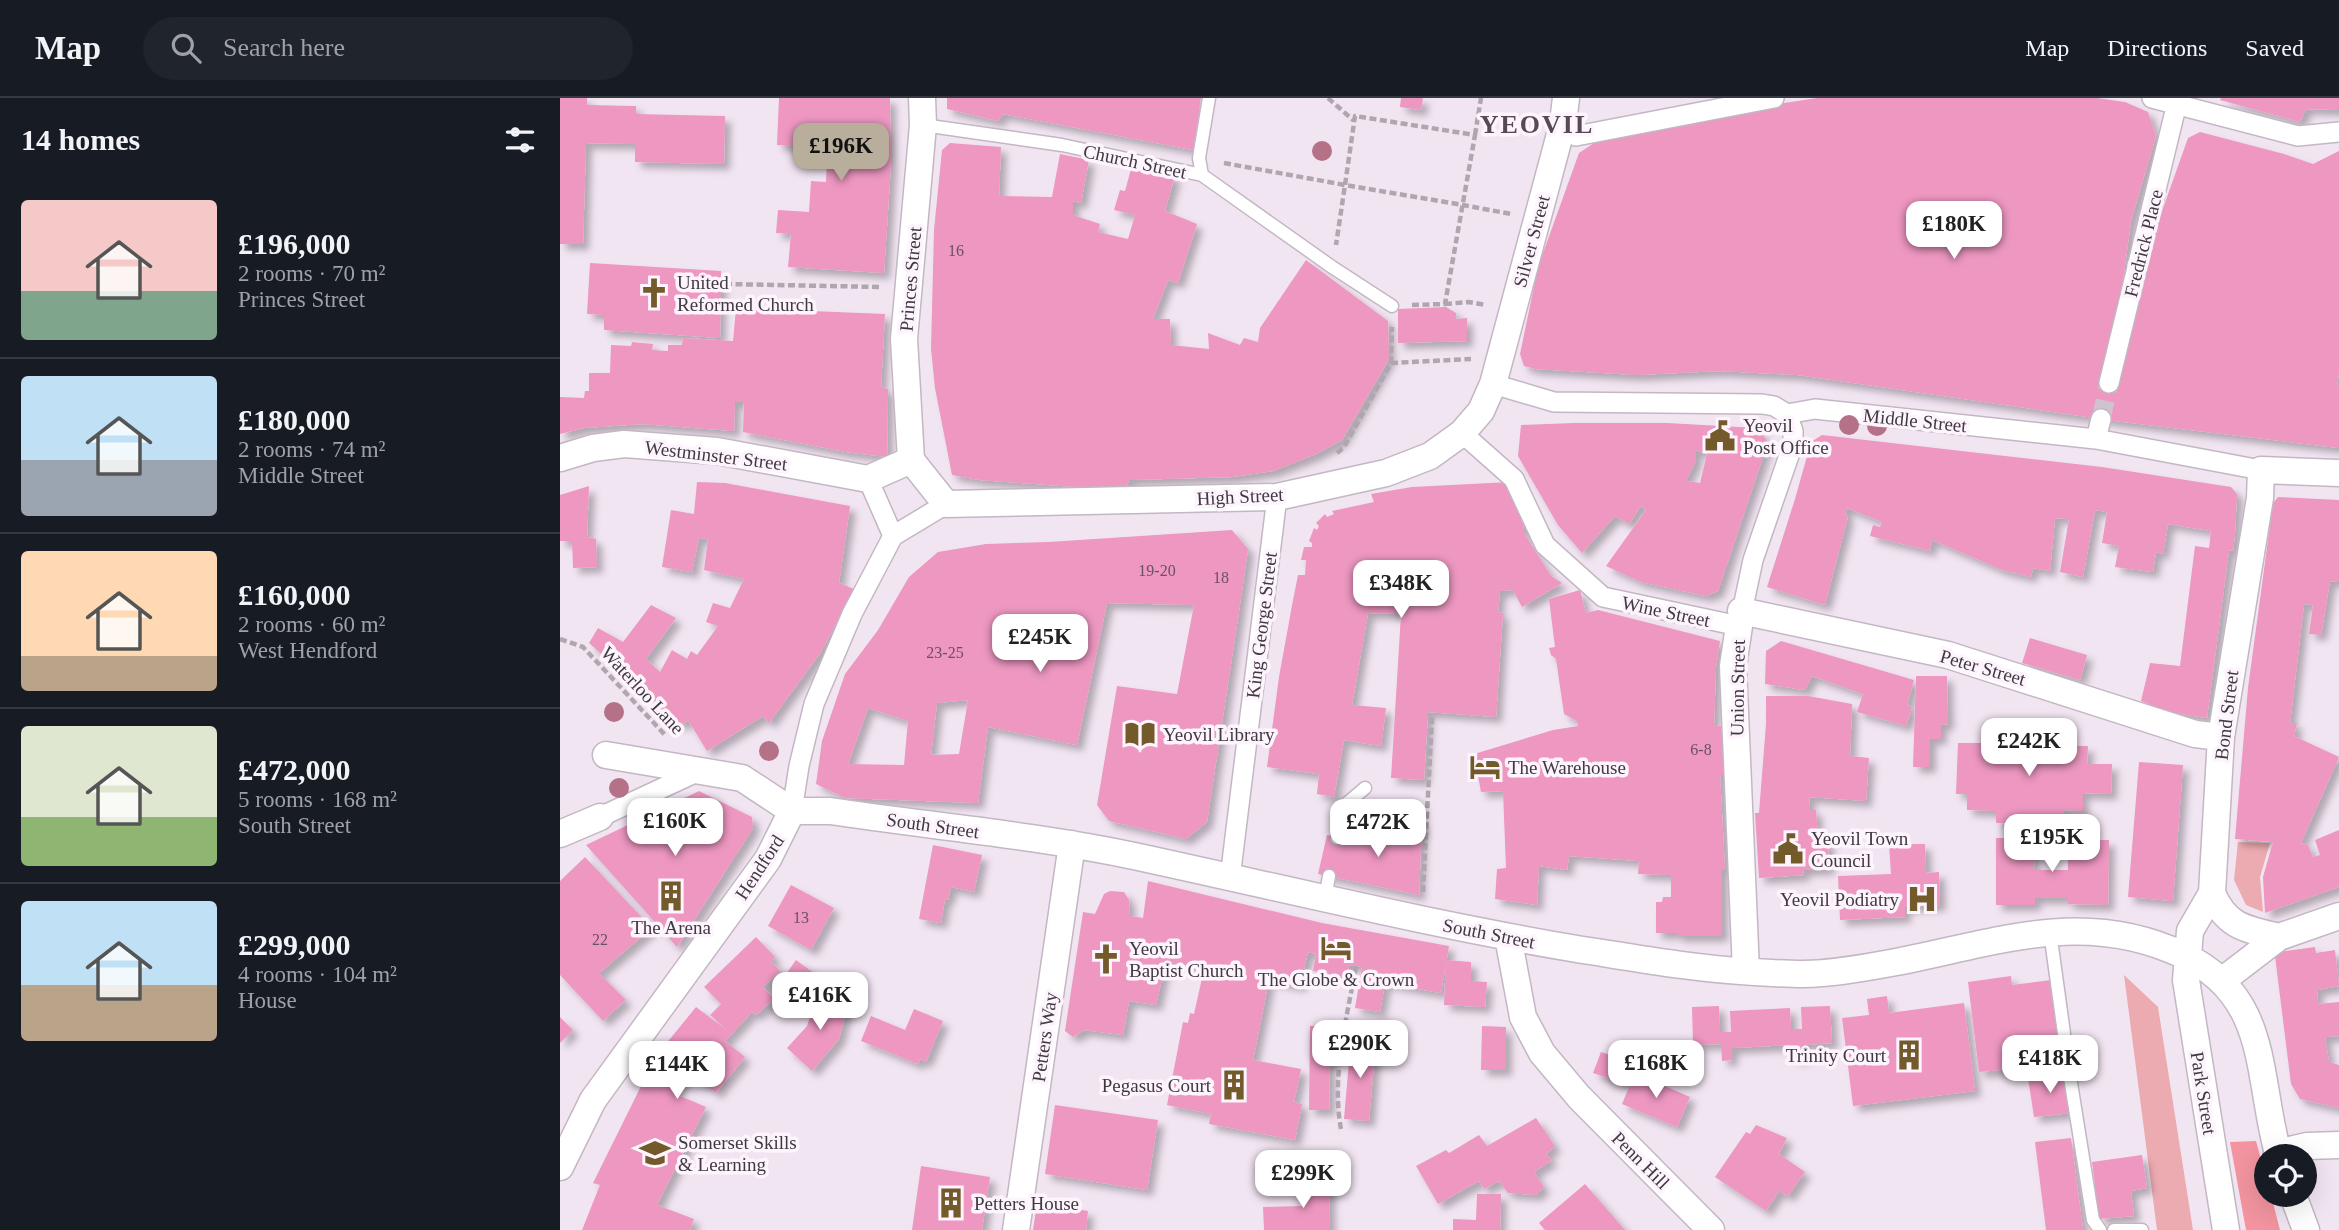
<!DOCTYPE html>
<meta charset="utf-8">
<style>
:root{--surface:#171b24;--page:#20242c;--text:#f1f3f6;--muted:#9ea1a6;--line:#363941;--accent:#b8ae9b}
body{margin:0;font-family:"Times New Roman",serif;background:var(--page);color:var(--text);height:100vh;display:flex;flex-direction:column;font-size:26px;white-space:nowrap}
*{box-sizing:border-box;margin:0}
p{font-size:23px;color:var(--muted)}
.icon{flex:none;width:38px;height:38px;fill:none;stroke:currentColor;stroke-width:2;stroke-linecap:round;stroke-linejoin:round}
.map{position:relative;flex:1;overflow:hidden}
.panel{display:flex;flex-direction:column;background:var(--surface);width:560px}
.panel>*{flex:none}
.buttons{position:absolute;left:1694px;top:1046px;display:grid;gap:14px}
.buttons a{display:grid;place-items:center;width:63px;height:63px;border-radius:50%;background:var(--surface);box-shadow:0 7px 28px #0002;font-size:35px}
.price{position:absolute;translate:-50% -60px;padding:0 16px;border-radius:14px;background:#fff;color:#222;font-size:23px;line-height:46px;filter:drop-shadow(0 2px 4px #0008)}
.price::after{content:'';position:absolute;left:50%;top:42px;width:21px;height:16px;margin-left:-10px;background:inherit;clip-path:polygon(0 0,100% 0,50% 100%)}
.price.on{background:var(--accent);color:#111}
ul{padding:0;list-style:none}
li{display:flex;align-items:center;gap:21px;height:175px;padding:0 21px}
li+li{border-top:2px solid var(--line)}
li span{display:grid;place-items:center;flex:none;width:196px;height:140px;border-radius:7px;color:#555}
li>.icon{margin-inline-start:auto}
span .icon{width:84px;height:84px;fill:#fffc;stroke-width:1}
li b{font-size:30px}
h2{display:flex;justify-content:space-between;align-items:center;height:84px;padding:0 21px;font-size:30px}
header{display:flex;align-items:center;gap:42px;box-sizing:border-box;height:98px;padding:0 35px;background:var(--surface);border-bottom:2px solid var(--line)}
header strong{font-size:33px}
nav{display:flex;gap:38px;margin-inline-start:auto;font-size:24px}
.search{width:490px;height:63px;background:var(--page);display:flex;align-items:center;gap:18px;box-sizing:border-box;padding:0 24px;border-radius:38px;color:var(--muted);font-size:26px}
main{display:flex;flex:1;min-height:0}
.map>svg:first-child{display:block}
.green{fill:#ecaab1}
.forest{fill:#f394a0}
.building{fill:#ed97c1;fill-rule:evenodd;filter:url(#shadow)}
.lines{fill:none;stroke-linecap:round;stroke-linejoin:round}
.pedestrian-tunnel{stroke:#cec3ce;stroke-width:19;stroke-dasharray:19 10;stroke-linecap:butt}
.service-casing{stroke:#c3b7c3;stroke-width:15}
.pedestrian-casing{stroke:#c3b7c3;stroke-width:22}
.minor-casing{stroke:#c3b7c3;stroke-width:29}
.path{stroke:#b0a6b0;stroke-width:4.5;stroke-dasharray:7 3.5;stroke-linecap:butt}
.service{stroke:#fff;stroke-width:12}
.pedestrian{stroke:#fff;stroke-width:19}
.minor{stroke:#fff;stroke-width:26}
.tree{fill:#b47188}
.labels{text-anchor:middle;stroke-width:7;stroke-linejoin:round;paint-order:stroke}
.number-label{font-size:16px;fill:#6a5160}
.street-label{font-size:19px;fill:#3f3a3f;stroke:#fef4fe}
.poi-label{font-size:19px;fill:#3f3a3f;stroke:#fef4fe;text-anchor:start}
.district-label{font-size:26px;font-weight:bold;letter-spacing:2px;fill:#554a55;stroke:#fef4fe}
</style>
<header>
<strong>Map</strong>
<div class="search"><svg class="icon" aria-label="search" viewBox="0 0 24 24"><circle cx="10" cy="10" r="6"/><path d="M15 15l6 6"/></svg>Search here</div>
<nav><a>Map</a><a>Directions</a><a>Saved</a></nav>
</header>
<main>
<section class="panel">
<h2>14 homes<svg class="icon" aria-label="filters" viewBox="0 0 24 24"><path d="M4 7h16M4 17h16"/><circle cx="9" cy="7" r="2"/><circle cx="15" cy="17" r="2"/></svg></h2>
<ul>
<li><span style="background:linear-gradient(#f6c9c9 65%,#7fa58c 0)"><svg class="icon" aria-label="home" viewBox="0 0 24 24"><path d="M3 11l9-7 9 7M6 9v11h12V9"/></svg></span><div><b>£196,000</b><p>2 rooms · 70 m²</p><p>Princes Street</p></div></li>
<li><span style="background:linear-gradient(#bfe0f5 60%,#9aa5b1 0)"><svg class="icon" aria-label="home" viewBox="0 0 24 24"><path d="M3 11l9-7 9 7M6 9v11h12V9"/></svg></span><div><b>£180,000</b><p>2 rooms · 74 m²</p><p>Middle Street</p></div></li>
<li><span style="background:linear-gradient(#ffd9b3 75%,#b9a48a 0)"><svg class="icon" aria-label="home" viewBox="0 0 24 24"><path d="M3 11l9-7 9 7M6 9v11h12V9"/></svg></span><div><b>£160,000</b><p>2 rooms · 60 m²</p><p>West Hendford</p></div></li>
<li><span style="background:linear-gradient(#dfe7d0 65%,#8fb573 0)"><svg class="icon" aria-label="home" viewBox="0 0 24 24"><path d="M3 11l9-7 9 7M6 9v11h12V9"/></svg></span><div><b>£472,000</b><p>5 rooms · 168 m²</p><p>South Street</p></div></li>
<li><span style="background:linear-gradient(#bfe0f5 60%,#b9a48a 0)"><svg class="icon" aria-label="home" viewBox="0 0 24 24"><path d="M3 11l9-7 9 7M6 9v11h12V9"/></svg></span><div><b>£299,000</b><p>4 rooms · 104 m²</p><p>House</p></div></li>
</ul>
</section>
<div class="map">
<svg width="1779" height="1132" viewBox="0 0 1779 1132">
<defs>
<filter id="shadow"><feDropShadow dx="6" dy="6" stdDeviation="3.5" flood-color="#0004"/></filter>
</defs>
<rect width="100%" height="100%" fill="#f2e5f2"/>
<path class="green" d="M1678,744L1710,745L1700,779L1703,814L1686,807L1674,782Z
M1564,877L1598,909L1633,1132H1597Z"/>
<path class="forest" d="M1696,1043L1706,1080V1097H1711L1720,1132H1686L1670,1044Z"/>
<path class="building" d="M0,0H27V7L76,8V16L165,18L164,66L75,64V46L26,45L23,146H0Z
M219,0H330L331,66L324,175L228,169L231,136L216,135L218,112L249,114L251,83L266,84L267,62L289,63V52L217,47Z
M387,0H641L633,52L443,16L438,23L387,11Z
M841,0H863L861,12L840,9Z
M1257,0H1537L1565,4L1588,14L1596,38L1571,123L1549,285L1596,130L1628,40L1640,34L1724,56L1753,66L1779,53V274L1777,288H1779V350L1555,323L1238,277L1160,273L1076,277L976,271L964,268L960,256L978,169L1019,55L1055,31Z
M1661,0H1779V12L1746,11L1740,24L1660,2Z
M390,45L441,49L439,98L492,99L500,56L529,62L521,105L513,103V117L540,126L538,134L568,141L575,117L554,112L560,92L565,93L571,71L615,77L605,113L637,126L618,185L608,182L593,221H610L611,247L649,251L648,235L680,247L684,240L698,244L700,230L746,162L828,223L829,261L782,342L756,356L713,373L672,379L569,382L567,388L516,389L420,382L392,377L375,290L371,251L374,132L382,52Z
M30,165L161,173L160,240L44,232V217L27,216Z
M886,209L896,215V221L907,220V243L838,245V211Z
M176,210L325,216L321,289L328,291L327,359L286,354L183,334L184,304H175L174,333L82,326L24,330L0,336V299L24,300L25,293H29V275H50L51,247L71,248L72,244L93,246L92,252L108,253V247H122L123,240L173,243Z
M1014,325H1107L1197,330L1208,344L1158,493L1146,498L1081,484L1046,468L1086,412L1081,408L1069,426L1055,418L1022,455L998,427L958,358L961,327ZM1136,352L1147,356L1140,385L1126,383L1136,362Z
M1262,337L1542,369L1671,389L1677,396L1675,435L1673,453L1669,452L1647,620L1609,614L1581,603L1590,565L1620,568L1635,448L1649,450L1651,433L1608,426L1603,456L1596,454L1593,474L1555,469L1559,448L1542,445L1547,414L1535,412L1523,479L1500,474L1509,421L1495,420L1490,473L1473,470L1471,479L1442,472L1372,442L1370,453L1310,438L1313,427L1320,429L1322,424L1287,410L1285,416L1288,418L1265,507L1207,489L1235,401L1251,344Z
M137,384L165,385L290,408L279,485L294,491L261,554L209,625L203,618L147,653L128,622L121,627L29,545L38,530L63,544L91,507L116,520L86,561L100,574L112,552L127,561L131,553L137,557L158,528L146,524L153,505L170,510L184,481L144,472L148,441L139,440L132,474L102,469L111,412L134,416Z
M950,384L962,409L964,435L991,478L1002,485L962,509L953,492L940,493L938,514L943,515L936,619L868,614L864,682L831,680L841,516L808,515L792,607L826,610L821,648L784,642L774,699L757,696L759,676L707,669L719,579L733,502L738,477H745L746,462H741L744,449H752V445L749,443L754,430L757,432L759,428L756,425L765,416L767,419L774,416L772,413L814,404L811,396L852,389Z
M29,388L27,439L36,441L37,469L13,470L12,443H0V397Z
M1718,399L1779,402V484L1770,483L1761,537L1749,536L1753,507L1744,506L1730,625H1737L1734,638L1779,659L1741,745L1748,747L1753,759L1760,757L1755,742L1779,732V789L1705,815L1703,779L1713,744L1675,741L1688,590L1713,405Z
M672,432L688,451L679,513L647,724L626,741L549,723L537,707L557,588L617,596L634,507L547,505L517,647L428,629L418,705L285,700L256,686L262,643L285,576L318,532L349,479L378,454L426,446L489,444ZM408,602L399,656L371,657L377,605ZM308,610L348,623L344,667L288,666Z
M1020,492L1026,515L1038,512L1160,543L1156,569L1154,627L1161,628L1164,677H1160L1165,772H1162V838H1117V835H1096V804H1102L1103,799H1111V777L1078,776L1079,763L1009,758L1007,772L979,768L977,807L935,801L937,771L946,770L943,693L921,694L914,656L993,632L1018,628L1017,623L1004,616L996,561L991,557L989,550L995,549L989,501Z
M1470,540L1527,557L1520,582L1462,565Z
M1221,543L1354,582L1347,607L1352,609L1346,628L1297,614L1303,596L1252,578L1245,592L1205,586L1206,553Z
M1356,578H1387L1388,626L1381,627V641H1370V669H1353Z
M1206,598H1248L1292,606L1290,658L1309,660L1306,703L1249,699L1250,712H1256L1258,742L1268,741L1269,771L1243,772L1244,777L1199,780L1195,715H1199L1206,626Z
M1422,632L1437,633V646L1472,647L1473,635L1509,636V648H1528L1527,666H1552L1551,696L1523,695V713L1504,712V727L1436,725V713L1407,712V696H1396L1398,645H1422Z
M1579,664L1623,667L1613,803L1568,799Z
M139,693L192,719L193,730L117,849L26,747Z
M841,719L862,724L859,797L758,776L767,737L819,748L824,732L838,734Z
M1436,740H1475L1474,772H1508V742H1549L1548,807L1508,806V800H1475V807H1436Z
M1329,746H1365L1366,775L1379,774L1380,807L1345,809V819L1280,822L1278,778L1331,776Z
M373,747L422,757L414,794L391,789L388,802L385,801L381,825L359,821Z
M25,759L92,830L39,875L66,902L43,923L0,877V783Z
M588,783L762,825L889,848L881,895L825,885L820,914L795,910L802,869L789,867L787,880L753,873L756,856L748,854L740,888L709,882L693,962L741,971L734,1004L742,1006L735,1042L649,1026L651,1016L607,1007L623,924L628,925L630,915L634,916L644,871L606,863L596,907L569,903L563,937L524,932L513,939L505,933L523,814L535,816L544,796L550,793L564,794L569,802L570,818L583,820Z
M231,787L274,810L251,852L208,828Z
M196,839L215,859L211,863L220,873L203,889L214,901L196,917L192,914L165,943L185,959L156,995L129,974L113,995L146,1009L97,1107L134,1121L130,1132H22L40,1087L33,1085L89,972L101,952L136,909L168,933L150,917L161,906L144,889Z
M1755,849L1756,855L1775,852L1779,888L1757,892L1758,906L1779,904V938L1765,939L1769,964L1779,967V1010L1740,1001L1731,986L1715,858L1718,854Z
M236,862L262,881L250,898L224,879Z
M886,862L911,864V883L927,884L925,909L884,907Z
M1451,878L1452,887L1491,882L1502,966L1419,974L1408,884Z
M258,896L288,906L279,941L252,973L227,950L247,928Z
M1327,898L1329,915L1404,905L1415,993L1293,1008L1282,920L1309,917L1307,901Z
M1159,908L1160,934H1171L1170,913L1230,910L1231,931H1242L1241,909L1270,908L1272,945L1243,947V960H1233L1232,947L1172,950V962L1162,963L1161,946L1133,947L1132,909Z
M354,911L383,923L366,964L360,961L358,966L301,943L311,918L345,932Z
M0,919L13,932L0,945Z
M750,928H776V961H770L769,1012H749Z
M922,928L946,929V972H921Z
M791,940L816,942L809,1023L784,1021Z
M1041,954L1076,965L1068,987L1033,975Z
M1075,975L1130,999L1117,1029L1062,1006Z
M1505,975L1511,1015L1474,1019L1468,980Z
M495,1007L598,1022L587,1092L485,1076Z
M976,1020L995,1048L986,1056L992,1062L974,1074L984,1089L976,1097L948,1095L939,1083L924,1091L919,1083L878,1106L856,1068L886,1052L889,1055L919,1037L927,1048Z
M1196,1027L1227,1040L1219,1056L1245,1074L1228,1098L1219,1093L1206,1113L1155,1079L1186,1034L1190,1036Z
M1511,1040L1523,1132H1486L1475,1044Z
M1582,1057L1587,1090L1571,1093L1574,1118L1539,1121L1532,1064Z
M361,1068L430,1079L422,1132H352Z
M742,1080H769L770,1132H704L703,1109L742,1108Z
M1025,1086L1065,1132H985L979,1125Z
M917,1096H941L940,1132H893V1121L916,1122Z
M477,1105L528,1113L526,1132H473Z"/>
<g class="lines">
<path class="pedestrian-tunnel" d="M1541,321L1549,285"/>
<g class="service-casing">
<path id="service" d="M363,27L502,47L642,77L772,169L832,208
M642,77L639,60L649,0
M777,740L785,707L805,690
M765,801L769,778
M1490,834L1510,979L1533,1122L1540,1132
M1554,1132H1582"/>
</g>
<g class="pedestrian-casing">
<path id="pedestrian" d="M1592,0L1738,38L1779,34
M1003,25L1016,38L1214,0
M1549,285L1617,5
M933,286L994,304L1202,306L1214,308L1227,316L1255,311L1536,341L1701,372
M902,335L954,381L985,447L1043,499L1179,528L1193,462L1233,346V333L1227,316
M1536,341L1541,321
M308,381L333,438
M333,438L386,406
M232,713L239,668L254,606L292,516L333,438
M40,719L139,673
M670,780L717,399"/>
</g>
<g class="minor-casing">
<path id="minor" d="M0,360L33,350L64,346L157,353L308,381L351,362
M351,362L386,406L717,399L726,397L826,375L870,358L902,335L921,313L933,286L1003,25L1006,0
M351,362L344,241L363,27L362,0
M1181,513L1388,557L1635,636L1661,639
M1179,528L1173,568L1186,873
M46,657L182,680L232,713
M232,713H270C371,728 474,737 574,758C722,790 868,826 1017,851C1075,860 1135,871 1194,874C1210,875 1227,876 1243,876C1271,876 1303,870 1331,865C1433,846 1522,809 1623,857C1711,899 1696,978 1719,1059
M0,736L40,719
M1652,795C1666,829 1686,831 1719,839
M948,839L963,919L982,955L1019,999L1151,1132
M1663,882L1719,839L1779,818
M1717,1055L1747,1048L1779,1047
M0,1069L33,1002L208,761L232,713
M1733,1097L1746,1132
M456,1132L512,746
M1666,1132L1626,882L1630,833L1652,795L1661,639L1700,400L1701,372L1779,375"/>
</g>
<path class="path" d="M768,0L793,22
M915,37L921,0
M664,65L785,87L776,147
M165,186L320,189
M885,206L909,204L926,207
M852,207L885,206L915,37L795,18L785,87L903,107L951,116
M831,265L911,261
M777,355L784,349L831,265L832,229
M0,541L23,549L106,638
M863,794L872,620
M781,1031C771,978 787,920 796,868"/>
<use href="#service" class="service"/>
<use href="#pedestrian" class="pedestrian"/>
<use href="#minor" class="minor"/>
</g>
<g class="tree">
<circle cx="762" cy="53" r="10"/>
<circle cx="1289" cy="327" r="10"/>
<circle cx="1317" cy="328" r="10"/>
<circle cx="54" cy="614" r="10"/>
<circle cx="209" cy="653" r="10"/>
<circle cx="59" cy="690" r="10"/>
</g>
<defs>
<g id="church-bare" transform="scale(2.415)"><path d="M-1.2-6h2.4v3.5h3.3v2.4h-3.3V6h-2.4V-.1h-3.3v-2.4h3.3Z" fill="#735a2b" stroke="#fef4fe" stroke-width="2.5" paint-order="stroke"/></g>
<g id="civic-bare" transform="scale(2.415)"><path d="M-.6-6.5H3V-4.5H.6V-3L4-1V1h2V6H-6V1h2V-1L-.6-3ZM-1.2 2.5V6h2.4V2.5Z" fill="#735a2b" stroke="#fef4fe" stroke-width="2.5" paint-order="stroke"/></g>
<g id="library-bare" transform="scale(2.415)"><path d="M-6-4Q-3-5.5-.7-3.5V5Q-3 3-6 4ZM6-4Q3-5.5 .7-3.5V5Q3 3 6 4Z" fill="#735a2b" stroke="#fef4fe" stroke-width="2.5" paint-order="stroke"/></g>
<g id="hotel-bare" transform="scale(2.415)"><path d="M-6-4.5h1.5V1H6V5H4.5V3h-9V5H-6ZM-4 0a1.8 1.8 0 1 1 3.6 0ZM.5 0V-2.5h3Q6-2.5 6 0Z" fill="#735a2b" stroke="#fef4fe" stroke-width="2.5" paint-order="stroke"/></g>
<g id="building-bare" transform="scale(2.415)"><path d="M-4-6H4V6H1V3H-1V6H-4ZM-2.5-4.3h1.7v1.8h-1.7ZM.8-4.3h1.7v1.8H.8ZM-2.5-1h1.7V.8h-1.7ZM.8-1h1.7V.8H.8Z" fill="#735a2b" stroke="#fef4fe" stroke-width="2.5" paint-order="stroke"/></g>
<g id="hospital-bare" transform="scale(2.415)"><path d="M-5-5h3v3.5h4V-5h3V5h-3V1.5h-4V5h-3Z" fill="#735a2b" stroke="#fef4fe" stroke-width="2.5" paint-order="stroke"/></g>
<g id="university-bare" transform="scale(2.415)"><path d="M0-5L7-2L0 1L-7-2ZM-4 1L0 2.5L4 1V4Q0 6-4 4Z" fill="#735a2b" stroke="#fef4fe" stroke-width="2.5" paint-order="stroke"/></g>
</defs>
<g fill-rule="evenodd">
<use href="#church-bare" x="94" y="195"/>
<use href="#civic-bare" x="1160" y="338"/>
<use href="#library-bare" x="580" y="636"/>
<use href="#hotel-bare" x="925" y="669"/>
<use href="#civic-bare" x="1228" y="751"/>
<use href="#building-bare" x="111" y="798"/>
<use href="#hospital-bare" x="1362" y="801"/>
<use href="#hotel-bare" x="776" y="850"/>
<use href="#church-bare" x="546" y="861"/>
<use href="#building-bare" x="1349" y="957"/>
<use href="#building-bare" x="674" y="987"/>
<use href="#university-bare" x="95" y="1055"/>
<use href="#building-bare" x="391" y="1105"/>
</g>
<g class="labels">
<g class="number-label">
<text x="396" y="158">16</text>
<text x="597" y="478">19-20</text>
<text x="661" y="485">18</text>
<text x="385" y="560">23-25</text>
<text x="1141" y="657">6-8</text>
<text x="241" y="825">13</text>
<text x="40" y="847">22</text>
</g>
<g class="street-label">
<text transform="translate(575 63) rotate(12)" y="7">Church Street</text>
<text transform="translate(971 143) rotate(-75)" y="7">Silver Street</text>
<text transform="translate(1583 145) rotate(-76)" y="7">Fredrick Place</text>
<text transform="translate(350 181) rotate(-85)" y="7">Princes Street</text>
<text transform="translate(1355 322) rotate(6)" y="7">Middle Street</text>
<text transform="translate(156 357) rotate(7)" y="7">Westminster Street</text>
<text transform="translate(680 398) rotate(-3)" y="7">High Street</text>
<text transform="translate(1106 513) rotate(12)" y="7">Wine Street</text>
<text transform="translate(701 527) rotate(-83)" y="7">King George Street</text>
<text transform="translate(1423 569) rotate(16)" y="7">Peter Street</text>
<text transform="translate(1177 590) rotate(-89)" y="7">Union Street</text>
<text transform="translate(83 592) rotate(47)" y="7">Waterloo Lane</text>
<text transform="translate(1666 617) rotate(-83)" y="7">Bond Street</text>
<text transform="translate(373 727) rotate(8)" y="7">South Street</text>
<text transform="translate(199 769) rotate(-57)" y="7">Hendford</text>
<text transform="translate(929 835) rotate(11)" y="7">South Street</text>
<text transform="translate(484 939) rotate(-82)" y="7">Petters Way</text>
<text transform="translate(1644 995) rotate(81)" y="7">Park Street</text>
<text transform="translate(1081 1062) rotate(45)" y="7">Penn Hill</text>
</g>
<g class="poi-label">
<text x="117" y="191">United<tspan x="117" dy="22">Reformed Church</tspan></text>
<text x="1183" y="334">Yeovil<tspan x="1183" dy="22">Post Office</tspan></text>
<text x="603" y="643">Yeovil Library</text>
<text x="948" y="676">The Warehouse</text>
<text x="1251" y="747">Yeovil Town<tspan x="1251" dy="22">Council</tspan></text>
<text x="1339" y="808" text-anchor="end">Yeovil Podiatry</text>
<text x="111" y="836" text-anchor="middle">The Arena</text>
<text x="569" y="857">Yeovil<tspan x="569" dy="22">Baptist Church</tspan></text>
<text x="776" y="888" text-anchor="middle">The Globe &amp; Crown</text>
<text x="1326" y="964" text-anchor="end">Trinity Court</text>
<text x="651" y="994" text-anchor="end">Pegasus Court</text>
<text x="118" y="1051">Somerset Skills<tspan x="118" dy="22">&amp; Learning</tspan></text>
<text x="414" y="1112">Petters House</text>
</g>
<g class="district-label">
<text x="977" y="35">YEOVIL</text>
</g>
</g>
</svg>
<div class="buttons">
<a><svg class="icon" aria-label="locate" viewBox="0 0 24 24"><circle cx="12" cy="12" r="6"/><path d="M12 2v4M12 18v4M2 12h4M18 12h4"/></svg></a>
</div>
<b class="price on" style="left:281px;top:85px">£196K</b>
<b class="price" style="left:1394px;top:163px">£180K</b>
<b class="price" style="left:841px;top:522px">£348K</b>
<b class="price" style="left:480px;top:576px">£245K</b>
<b class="price" style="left:1469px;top:680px">£242K</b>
<b class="price" style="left:115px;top:760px">£160K</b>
<b class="price" style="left:818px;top:761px">£472K</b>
<b class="price" style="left:1492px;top:776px">£195K</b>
<b class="price" style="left:260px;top:934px">£416K</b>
<b class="price" style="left:800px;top:982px">£290K</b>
<b class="price" style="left:1490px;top:997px">£418K</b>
<b class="price" style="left:1096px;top:1002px">£168K</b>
<b class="price" style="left:117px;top:1003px">£144K</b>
<b class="price" style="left:743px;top:1112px">£299K</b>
</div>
</main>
